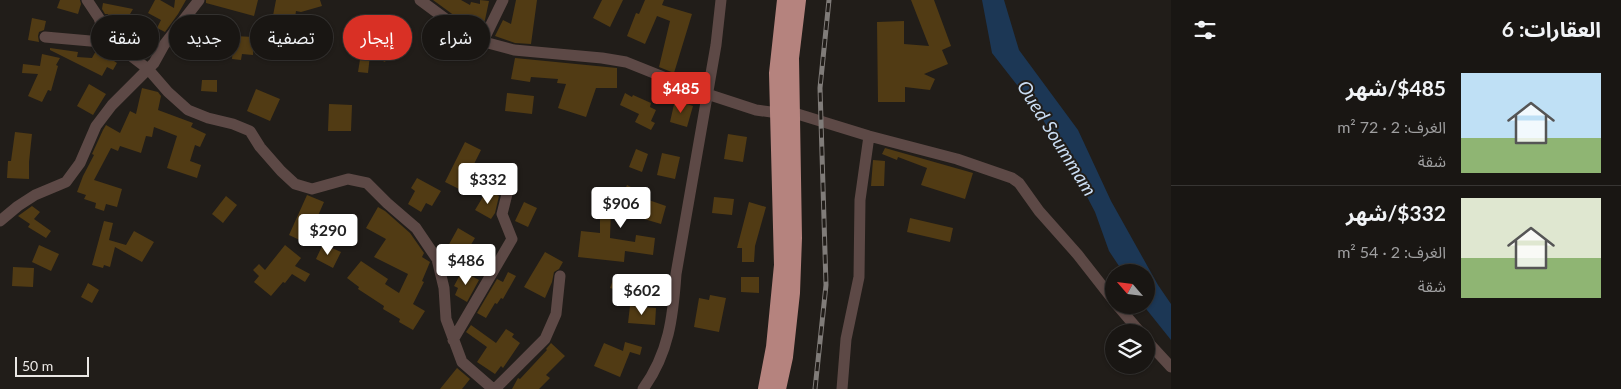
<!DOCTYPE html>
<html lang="ar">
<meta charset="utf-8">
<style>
:root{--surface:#191613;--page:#221f1c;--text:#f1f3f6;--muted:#9f9fa0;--line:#373533;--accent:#d93025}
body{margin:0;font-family:Lato,"Noto Sans Arabic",sans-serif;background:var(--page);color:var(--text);direction:rtl;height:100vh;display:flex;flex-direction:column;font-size:19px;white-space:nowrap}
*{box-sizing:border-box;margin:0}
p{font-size:16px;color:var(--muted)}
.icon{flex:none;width:28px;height:28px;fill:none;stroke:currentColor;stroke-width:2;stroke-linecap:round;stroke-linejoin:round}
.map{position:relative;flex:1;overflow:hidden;direction:ltr}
.sheet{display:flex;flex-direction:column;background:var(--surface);width:450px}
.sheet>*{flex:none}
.guide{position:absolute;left:15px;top:15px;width:475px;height:45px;direction:rtl;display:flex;gap:10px}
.needle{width:32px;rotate:298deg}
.fabs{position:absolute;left:1105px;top:264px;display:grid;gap:10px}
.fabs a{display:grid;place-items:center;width:50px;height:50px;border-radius:50%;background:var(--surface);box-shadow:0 1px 4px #0004,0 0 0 1px var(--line);font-size:25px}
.scale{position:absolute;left:15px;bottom:12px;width:74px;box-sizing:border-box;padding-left:5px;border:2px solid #ebe8e5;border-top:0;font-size:14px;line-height:18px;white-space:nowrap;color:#ebe8e5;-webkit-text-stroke:4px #211d19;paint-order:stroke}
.price{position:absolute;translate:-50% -42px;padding:0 11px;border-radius:5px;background:#fff;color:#222;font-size:16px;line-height:32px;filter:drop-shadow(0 1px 2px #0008)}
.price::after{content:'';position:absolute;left:50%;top:30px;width:15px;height:11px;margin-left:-8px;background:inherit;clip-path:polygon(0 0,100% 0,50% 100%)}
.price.on{background:var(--accent);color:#fff}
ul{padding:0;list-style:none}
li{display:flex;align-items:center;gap:15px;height:125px;padding:0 20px}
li+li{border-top:1px solid var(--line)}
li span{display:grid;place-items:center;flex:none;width:140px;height:100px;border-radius:0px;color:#555}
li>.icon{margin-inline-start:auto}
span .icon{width:60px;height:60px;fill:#fffc;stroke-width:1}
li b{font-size:21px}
h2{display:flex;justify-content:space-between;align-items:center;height:60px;padding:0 20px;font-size:21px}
.chip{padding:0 18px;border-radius:22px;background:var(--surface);box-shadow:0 1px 4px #0004,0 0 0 1px var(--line);font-size:18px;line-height:45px}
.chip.on{background:var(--accent);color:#fff}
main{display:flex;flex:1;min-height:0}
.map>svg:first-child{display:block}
.water{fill:#1c3755}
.building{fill:#513b14}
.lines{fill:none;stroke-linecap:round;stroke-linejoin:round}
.minor{stroke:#5d4946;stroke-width:11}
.highway{stroke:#b5837e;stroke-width:16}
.rail-casing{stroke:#807c79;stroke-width:5}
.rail{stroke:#211d19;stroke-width:3;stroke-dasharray:9;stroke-linecap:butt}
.labels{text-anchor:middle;stroke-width:4;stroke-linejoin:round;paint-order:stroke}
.water-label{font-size:19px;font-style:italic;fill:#caddf3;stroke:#211d19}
</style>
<main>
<section class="sheet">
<h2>العقارات: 6<svg class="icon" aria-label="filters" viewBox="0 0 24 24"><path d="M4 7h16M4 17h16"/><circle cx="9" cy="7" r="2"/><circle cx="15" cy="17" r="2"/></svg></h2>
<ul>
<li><span style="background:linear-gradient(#bfe0f5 65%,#8fb573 0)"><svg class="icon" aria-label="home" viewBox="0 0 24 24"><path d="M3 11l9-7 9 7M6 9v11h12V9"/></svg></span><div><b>$485/شهر</b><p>الغرف: 2 · 72 m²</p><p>شقة</p></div></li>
<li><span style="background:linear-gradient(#dfe7d0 60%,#8fb573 0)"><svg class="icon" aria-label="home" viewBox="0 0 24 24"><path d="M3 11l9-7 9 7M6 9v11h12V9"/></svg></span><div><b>$332/شهر</b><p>الغرف: 2 · 54 m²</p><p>شقة</p></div></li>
</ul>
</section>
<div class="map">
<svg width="1171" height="389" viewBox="0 0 1171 389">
<rect width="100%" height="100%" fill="#211d19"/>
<path class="water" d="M982,0H1004L1019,50L1078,130L1111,201L1158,285L1171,304V340L1143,305H1146V272H1123L1109,251L1095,212L1074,172L1039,113L992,53Z"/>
<path class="building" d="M60,0H80L81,4L78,14L57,8Z
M155,0H160L174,8L175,0H186L178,14L165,32L157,28L161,20L148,13Z
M206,0H258L254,16L206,3Z
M276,0H320L322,6L301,12L296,11L293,30L271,26Z
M433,0H461L470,5L471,2L480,4V0L489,1L485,20L479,31L470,27Z
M516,0H537L531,44L515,43L495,36L503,20L511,24Z
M602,0H623L610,27L593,18Z
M645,0H664L662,5L692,14L674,73L659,67L670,21L657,16L645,44L627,36L636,13L639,14Z
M911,0H934L951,46L942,50L948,64L924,74L935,79L930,90L905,87V102H878L877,22L904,21V44L929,46Z
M103,3L133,9L123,26L109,23L108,14H105L102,9Z
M32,18L46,21L44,30L39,32L38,36L39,42L28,40Z
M367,22L376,26L373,34L394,43L385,62L370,55L368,73L358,72L362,47L358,45Z
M234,36L254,37L253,55L242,54L241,60L232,59Z
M181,40L193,44L190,53L178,49Z
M50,48L78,52L77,57L92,58L97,49L112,56L111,59L117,63L113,70L107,67L102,76L50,50Z
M42,54L60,58L56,65L58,66L51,91L48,90L42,102L28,96L38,74L22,73L23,64L40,66Z
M515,58L617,68V88H596L586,117L558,108L566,84L557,83L558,79L531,77L530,82L511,79Z
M202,80H217V92L201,91Z
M89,84L106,94L93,115L77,106Z
M142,88L158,92L161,96L158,110L193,123L191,127L206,134L200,147L195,145L190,161L201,165L197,178L167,168L177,136L154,127L152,137L146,136L141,153L120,146L118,151L111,148L94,180L122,189L117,207L106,204L104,211L95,208L96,203L84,199L86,195L77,192L83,176L94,155L92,154L103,130L106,125L120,133L130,111L136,114Z
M256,89L280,99L270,121L247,111Z
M507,93L534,96L532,114L505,111Z
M625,93L632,97L633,95L651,103L650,107L656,110L651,121L655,123L651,130L635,122L639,114L620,105Z
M675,100L693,106L687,127L670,122Z
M329,104L352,105L351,131H328Z
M15,132L32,134L29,162V179L7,178L8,161H11Z
M728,134L747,137L743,162L724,159Z
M465,142L481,150L461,190L445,182Z
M885,148L973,173L965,199L921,185L927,168L898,157L897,160L882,154Z
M636,149L648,154L642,172L629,167Z
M662,153L680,157L675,179L657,175Z
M873,160L885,161L884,186H871Z
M417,178L441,191L432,206L426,203L421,212L408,204L415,191L411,188Z
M627,185L639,191L637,196L666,206L661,224L634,216L633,218L611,208L610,238L635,242L636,235L655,238L653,255L625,251L624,262L578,257L581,231L600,233V215H604L615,190L623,194Z
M487,190L499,196L495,213L491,219L475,210Z
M307,195L324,202L306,243L289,235Z
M226,196L237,205L223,223L212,214Z
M714,197L734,199L732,215L712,213Z
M524,202L537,208L528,227L515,221Z
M749,202L766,207L755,246L754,262H742V248H737Z
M32,206L40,212L34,219L51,231L46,238L28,227L30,224L18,216Z
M378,207L385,211L410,233L424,253L422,257L430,262L422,281L424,282L413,304L425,311L413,330L399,322L400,319L383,309L384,306L358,289L359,287L347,278L361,261L388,279L385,284L399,293L408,274L374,257L386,239L366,228Z
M910,218L953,228L950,242L907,232Z
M104,221L113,223L109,240L126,245L134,231L154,242L142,262L115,247L110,267L104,265L103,268L92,265Z
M458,228L475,238L463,258L447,248Z
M323,244L341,252L333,268L316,259Z
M39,245L59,254L51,271L32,262Z
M285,245L301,258L295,266L310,274L305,282L292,274L285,283L283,282L271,296L254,282L259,276L253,270L259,264L265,270Z
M545,252L563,262L559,269L554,272L552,282L545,298L524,287Z
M13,267L34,268L33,287L12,286Z
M462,271L479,280L467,302L455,295L458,288L454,286Z
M508,272L516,276L503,299L501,298L497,304L495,303L486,318L477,313L497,279L503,282Z
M741,277H759V293L741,292Z
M613,280L629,284L627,293L610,288Z
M88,283L99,290L92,303L81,297Z
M710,295L726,298L719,332L694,327L699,298L709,300Z
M630,306L656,308L655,325L628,323Z
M471,325L496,343L506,329L514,334L512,337L520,343L503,368L501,366L495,374L477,362L487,347L466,332Z
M625,342L642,347L640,355L630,352L620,377L594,366L604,343L623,351Z
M551,343L565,356L546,375L550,378L539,389H512L518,378L520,379L547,350L546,349Z
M457,368L470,379L462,389H440Z"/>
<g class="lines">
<path class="minor" d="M87,0L99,18L105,36L148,69L168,92L188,110L208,118L233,124L250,131L260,147L281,171L295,184L312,189L348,179L367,183L387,203L416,228L437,259L444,288L446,319L462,362L493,389
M420,0L466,34L488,43L514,50L602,58L626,62L701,92L756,110L778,113
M45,37L113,43
M483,41L503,0
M791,112L869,136L957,159L1012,178L1019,183L1039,211L1078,255L1114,301
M0,221L18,206L35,195L66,182L80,163L96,126L112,105L154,63L164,45L199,0
M1117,305L1140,332
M453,340L512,239L502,214L507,194
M1146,340L1171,367
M495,389L545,339L556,314L560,276
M643,389C669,353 673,317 676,274L716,45L721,0
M842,389L846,339L859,277L860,200L869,136"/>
<path class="highway" d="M766,389L774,347L782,265L777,73L785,0
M778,389L785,357L792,293L794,238L791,58L798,0"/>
<g class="rail-casing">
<path id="rail" d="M815,389L826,285L820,88L829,0"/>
</g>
<use href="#rail" class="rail"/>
</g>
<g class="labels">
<g class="water-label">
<text transform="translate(1057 138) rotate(58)" y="7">Oued Soummam</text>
</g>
</g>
</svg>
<div class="fabs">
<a><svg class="needle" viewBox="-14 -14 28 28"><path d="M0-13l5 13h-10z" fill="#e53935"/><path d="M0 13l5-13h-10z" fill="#9f9fa0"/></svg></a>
<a><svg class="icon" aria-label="layers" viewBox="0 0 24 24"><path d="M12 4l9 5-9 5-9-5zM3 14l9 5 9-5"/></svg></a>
</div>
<div class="scale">50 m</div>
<b class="price on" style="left:681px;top:114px">$485</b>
<b class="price" style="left:488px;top:205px">$332</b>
<b class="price" style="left:621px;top:229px">$906</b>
<b class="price" style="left:328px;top:256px">$290</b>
<b class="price" style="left:466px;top:286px">$486</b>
<b class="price" style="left:642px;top:316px">$602</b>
<div class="guide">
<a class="chip">شراء</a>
<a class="chip on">إيجار</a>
<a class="chip">تصفية</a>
<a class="chip">جديد</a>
<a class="chip">شقة</a>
</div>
</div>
</main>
